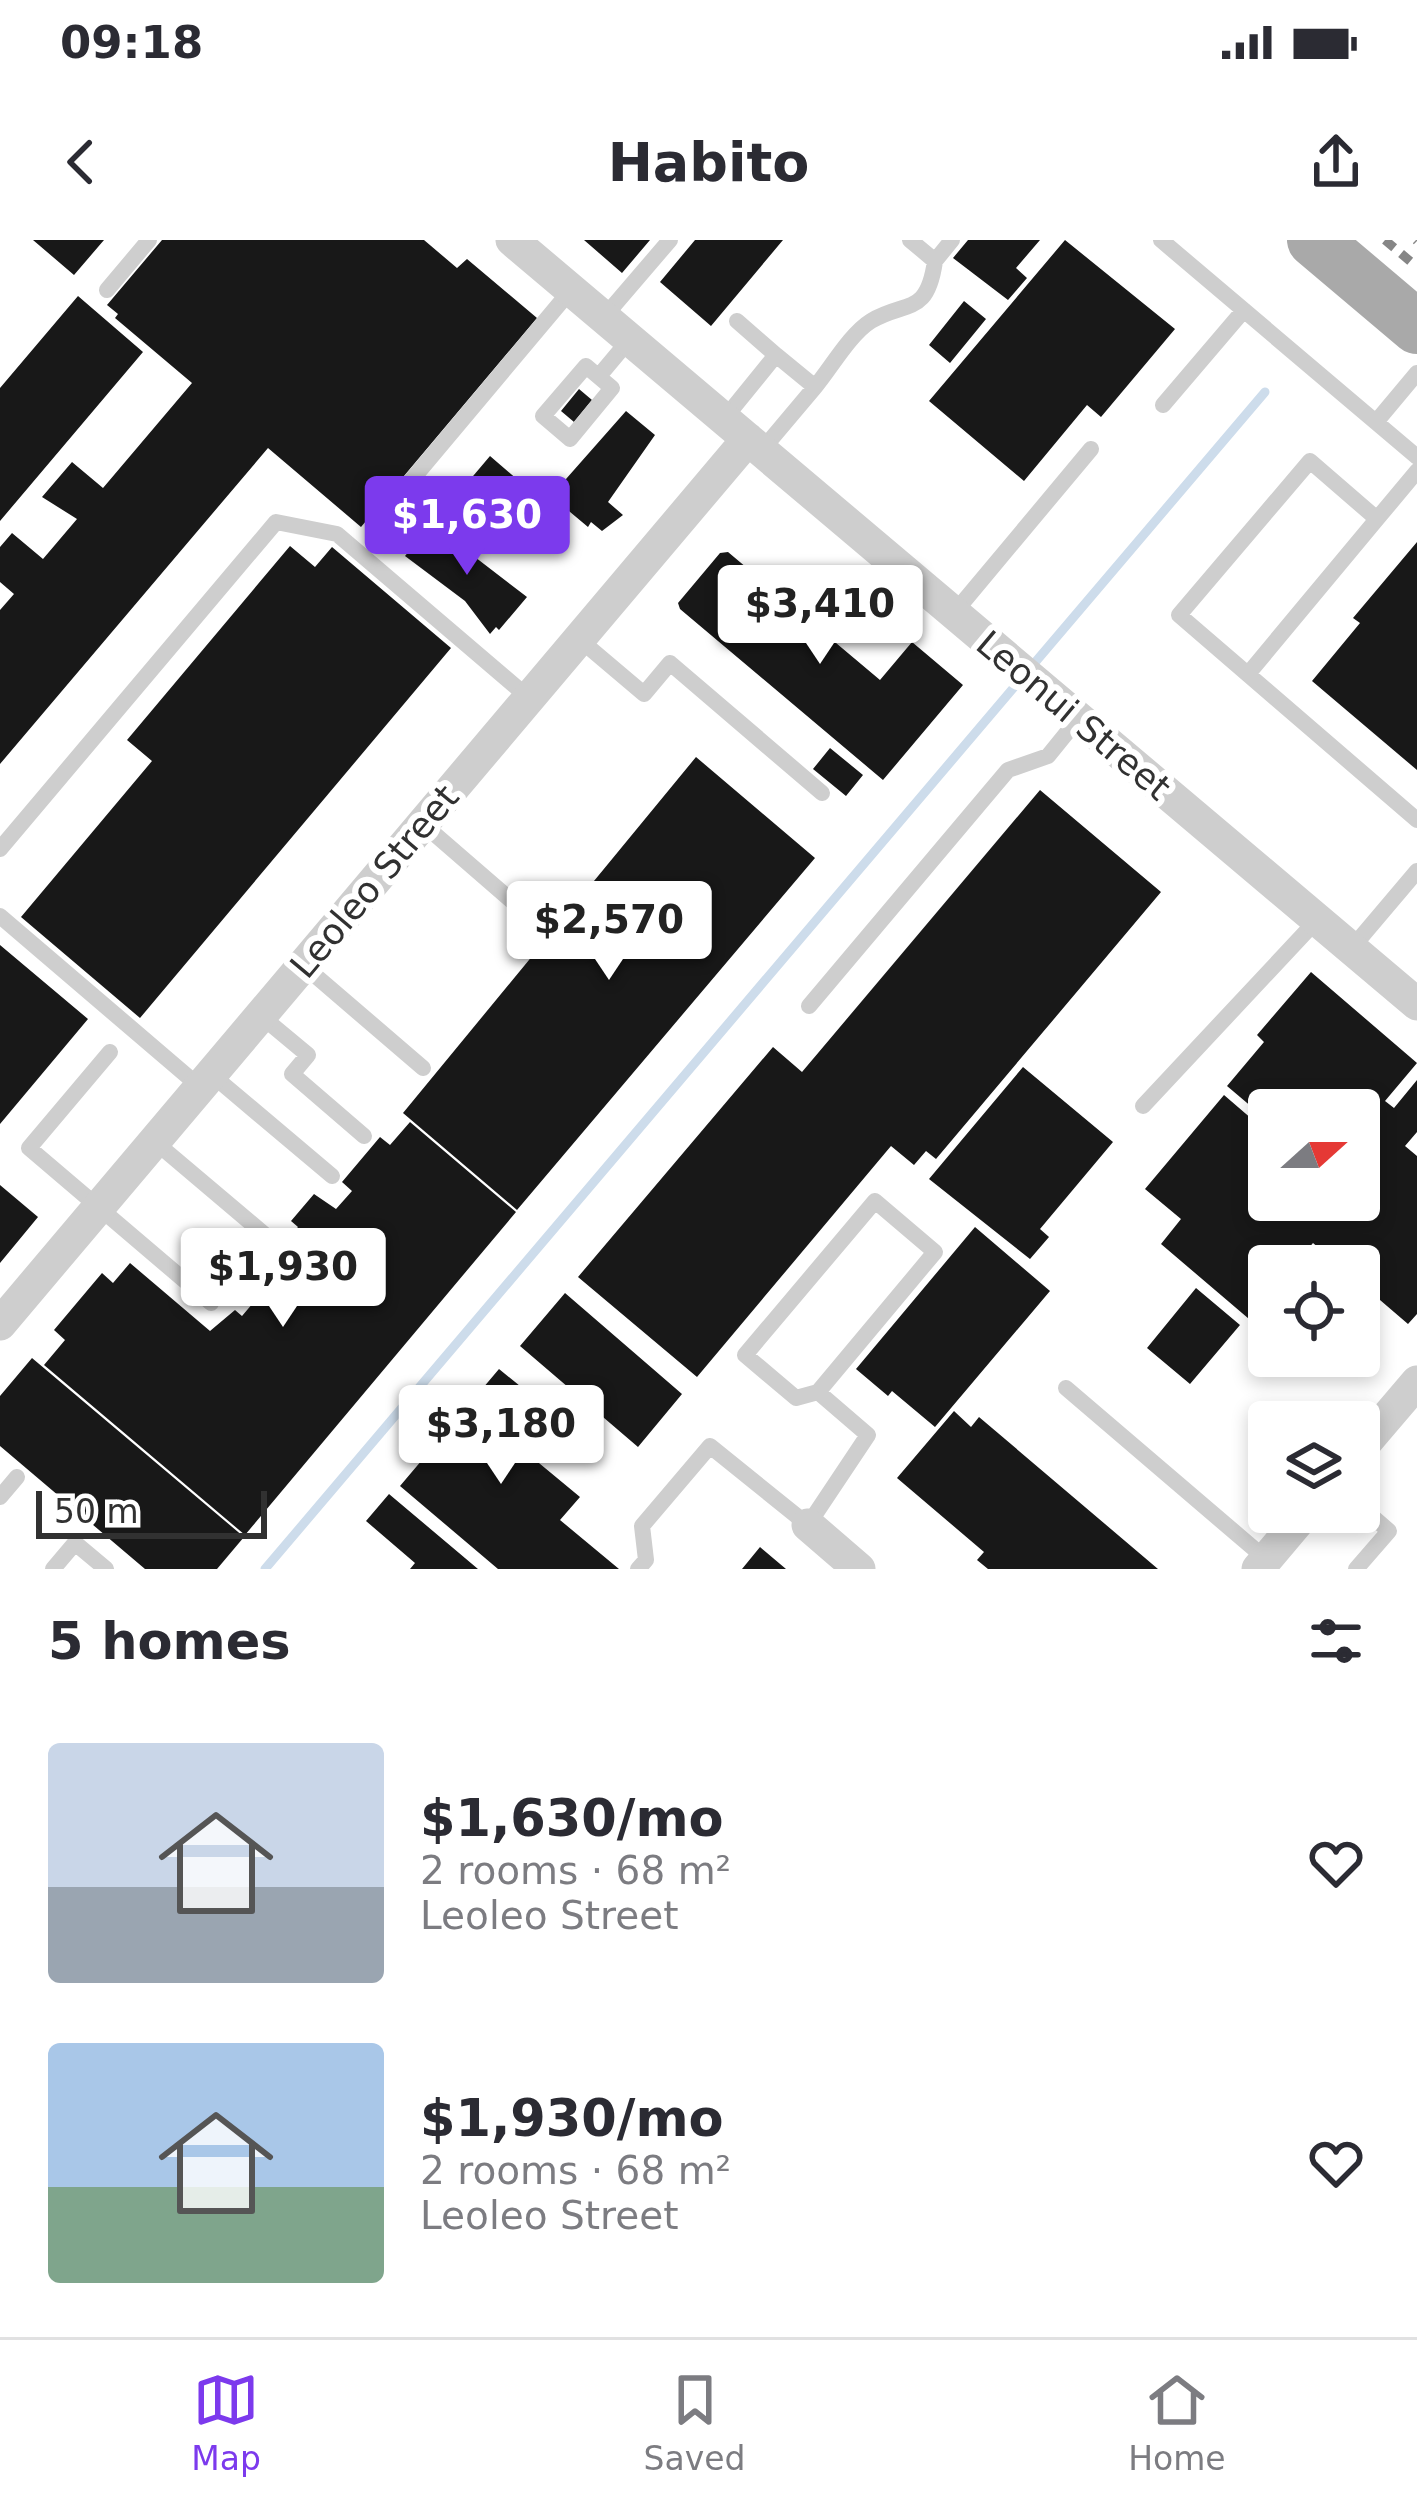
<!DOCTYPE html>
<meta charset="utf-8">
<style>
:root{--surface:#fff;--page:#f2f2f3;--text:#2b2b33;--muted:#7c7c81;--line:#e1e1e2;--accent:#7c3aed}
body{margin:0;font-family:"DejaVu Sans",sans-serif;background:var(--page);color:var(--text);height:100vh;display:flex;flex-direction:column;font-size:45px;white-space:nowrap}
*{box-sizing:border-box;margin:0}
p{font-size:39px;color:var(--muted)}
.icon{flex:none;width:66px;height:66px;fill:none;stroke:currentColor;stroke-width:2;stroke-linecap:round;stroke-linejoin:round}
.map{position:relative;height:1329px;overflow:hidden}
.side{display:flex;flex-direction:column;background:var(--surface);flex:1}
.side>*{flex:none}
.needle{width:78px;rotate:69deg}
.fabs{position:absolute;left:1248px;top:849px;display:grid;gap:24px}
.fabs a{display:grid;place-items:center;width:132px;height:132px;border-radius:12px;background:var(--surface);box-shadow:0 6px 18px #0003;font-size:60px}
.scale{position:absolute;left:36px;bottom:30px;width:231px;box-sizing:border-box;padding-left:12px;border:6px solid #313131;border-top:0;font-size:33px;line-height:42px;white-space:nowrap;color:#313131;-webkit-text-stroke:9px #fff;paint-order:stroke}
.price{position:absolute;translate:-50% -102px;padding:0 27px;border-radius:12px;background:#fff;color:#222;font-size:39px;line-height:78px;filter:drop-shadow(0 3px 6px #0008)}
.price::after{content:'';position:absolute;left:50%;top:72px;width:36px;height:27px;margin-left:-18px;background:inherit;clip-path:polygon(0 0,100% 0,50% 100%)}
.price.active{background:var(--accent);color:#fff}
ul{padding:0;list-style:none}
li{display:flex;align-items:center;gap:36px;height:300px;padding:0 48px}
li span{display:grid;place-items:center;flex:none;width:336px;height:240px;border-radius:12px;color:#555}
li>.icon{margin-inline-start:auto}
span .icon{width:144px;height:144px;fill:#fffc;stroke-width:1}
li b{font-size:51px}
h2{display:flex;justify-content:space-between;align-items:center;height:144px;padding:0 48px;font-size:51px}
.status{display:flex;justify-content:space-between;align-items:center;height:84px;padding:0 60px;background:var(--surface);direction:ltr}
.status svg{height:33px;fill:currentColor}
header{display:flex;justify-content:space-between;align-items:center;height:156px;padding:0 48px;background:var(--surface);font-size:54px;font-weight:700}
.menu{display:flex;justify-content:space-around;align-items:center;height:168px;border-top:3px solid var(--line);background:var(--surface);font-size:33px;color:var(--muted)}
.menu a{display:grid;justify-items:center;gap:6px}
.menu .active{color:var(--accent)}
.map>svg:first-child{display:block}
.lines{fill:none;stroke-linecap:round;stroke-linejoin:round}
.stream{stroke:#cddceb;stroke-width:9}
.building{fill:#181818;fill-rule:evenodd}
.lane{stroke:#cecece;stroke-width:16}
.street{stroke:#cecece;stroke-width:33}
.primary{stroke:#a9a9a9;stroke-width:54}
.rail{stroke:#868686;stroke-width:9;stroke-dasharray:12 9;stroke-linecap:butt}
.labels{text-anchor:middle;stroke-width:12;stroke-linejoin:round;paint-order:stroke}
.street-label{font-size:36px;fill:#313131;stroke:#fff}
</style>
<div class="status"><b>09:18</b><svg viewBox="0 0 49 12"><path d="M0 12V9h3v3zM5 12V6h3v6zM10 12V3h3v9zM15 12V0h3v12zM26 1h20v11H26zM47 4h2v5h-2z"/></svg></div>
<header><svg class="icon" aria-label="back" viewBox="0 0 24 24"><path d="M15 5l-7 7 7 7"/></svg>Habito<svg class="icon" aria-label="share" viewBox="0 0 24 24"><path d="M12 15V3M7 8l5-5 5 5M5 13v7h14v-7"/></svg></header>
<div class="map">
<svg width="1417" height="1329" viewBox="0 0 1417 1329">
<rect width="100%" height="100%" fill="#fff"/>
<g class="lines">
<path class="stream" d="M1032,426L1265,152
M265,1329L1021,439"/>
</g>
<path class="building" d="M33,0H104L74,35Z
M162,0H424L457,28L467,19L537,78L361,287L268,208L0,524V370L14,354L0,342V307L12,293L43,319L77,279L42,257L72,222L103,248L192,143L115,78L118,74L107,65Z
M584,0H650L622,33Z
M695,0H783L711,86L660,42Z
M968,0H1040L1016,28L1027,38L1008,60L953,18Z
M1065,0L1175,89L1101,177L1087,165L1024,241L929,161Z
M78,56L143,112L0,281V148Z
M964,61L986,79L950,123L929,105Z
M579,149L592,160L574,182L561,171Z
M626,171L655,195L608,262L623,275L602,291L591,282L588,287L551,256Z
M490,216L525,246L482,298L446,268Z
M432,284L527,357L499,390L496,387L490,394L465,361L405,316Z
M1417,302V530L1312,441L1360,383L1353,378Z
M290,306L315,327L332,307L451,408L140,778L21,677L152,521L127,500Z
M728,312L880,440L912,402L963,445L883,540L680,369L678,363L720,313Z
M830,508L863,535L846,556L813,529Z
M696,517L815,618L517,970L403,873Z
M1040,550L1161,652L936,919L926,911L914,925L891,906L697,1137L578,1037L773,807L802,832Z
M0,705L88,779L0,884Z
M1311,732L1417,823L1385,861L1394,868L1417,840V892L1405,906L1417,916V1074L1408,1084L1359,1042V1026H1340L1313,1003L1307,1010L1326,1026H1269V1096L1161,1004L1181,979L1145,949L1224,855L1260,886L1266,879L1227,846L1264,802L1257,795ZM1269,870H1359V960H1269Z
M1023,827L1113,902L1040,989L1049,997L1030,1019L929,939Z
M410,882L516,972L245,1295L44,1125L65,1100L54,1090L102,1033L113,1043L130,1023L210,1091L235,1070L242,1076L290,1019L279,1010L298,987L291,981L314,954L336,969L352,951L342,942L380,897L390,905Z
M0,945L38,977L0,1023Z
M975,987L1050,1051L935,1187L892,1151L888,1156L856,1129Z
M1196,1048L1240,1085L1190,1144L1147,1108Z
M565,1053L682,1154L638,1207L520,1106Z
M1292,1116H1332L1315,1136Z
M32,1118L244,1297L217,1329H145L0,1206V1156Z
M499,1129L547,1168L516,1204L580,1257L560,1280L619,1329H498L400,1246Z
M954,1171L971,1187L979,1177L1158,1329H988L977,1320L984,1312L897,1238Z
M389,1254L478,1329H410L415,1323L366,1281Z
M760,1307L786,1329H742Z"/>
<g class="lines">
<path class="lane" d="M910,0L935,21L952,0
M1161,0L1417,217
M107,50L149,0
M604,77L670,0
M737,81L776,115
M586,126L612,148L570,199L543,176Z
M599,136L630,99
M1163,165L1244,70
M724,179L776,115L815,147C831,128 850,94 871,81C906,60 927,77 935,21
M1376,182L1417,133
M761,211L815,147
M1417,231L1377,279L1310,221L1179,375L1417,580
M399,255L571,50
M954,373L1091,209
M579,399L644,454L670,423L822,553
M1248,434L1377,279
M423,584L542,687
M0,609L276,282L337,294L529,458
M0,676L200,847
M1351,709L1417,631
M303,725L423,828
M809,766L1008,530L1048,516L1078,479
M260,775L308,815L292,834L364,896
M110,812L29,908L211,1063
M211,834L332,936
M1143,866L1317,680
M154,901L270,999
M1066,1148L1266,1319
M0,1257L17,1237
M53,1329L75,1303L106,1329
M638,1329L646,1320L642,1286L710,1206L808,1285L868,1195L818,1152L935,1012L875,961L745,1115L796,1158L818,1152
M1356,1329L1389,1291L1359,1265"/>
<path class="street" d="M512,0L1417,764
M0,1084L748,199
M1359,1210L1417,1142
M808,1285L859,1329
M1258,1329L1306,1272"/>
<path class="primary" d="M1314,0L1417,87"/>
<path class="rail" d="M1385,0L1417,27
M1416,0L1417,1"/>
</g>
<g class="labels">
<g class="street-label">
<text transform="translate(1074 475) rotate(40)" y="13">Leonui Street</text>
<text transform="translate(374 641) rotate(-50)" y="13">Leoleo Street</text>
</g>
</g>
</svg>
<div class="fabs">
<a><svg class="needle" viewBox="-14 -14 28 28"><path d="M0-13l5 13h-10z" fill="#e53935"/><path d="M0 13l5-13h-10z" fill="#7c7c81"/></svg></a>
<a><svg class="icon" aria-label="locate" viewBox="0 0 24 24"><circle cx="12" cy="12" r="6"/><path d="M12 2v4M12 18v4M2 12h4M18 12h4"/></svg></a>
<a><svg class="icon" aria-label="layers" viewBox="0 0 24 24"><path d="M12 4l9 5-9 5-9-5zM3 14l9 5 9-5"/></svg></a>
</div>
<div class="scale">50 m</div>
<b class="price active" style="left:467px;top:338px">$1,630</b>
<b class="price" style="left:820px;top:427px">$3,410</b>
<b class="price" style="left:609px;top:743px">$2,570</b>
<b class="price" style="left:283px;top:1090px">$1,930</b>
<b class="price" style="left:501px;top:1247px">$3,180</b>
</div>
<section class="side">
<h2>5 homes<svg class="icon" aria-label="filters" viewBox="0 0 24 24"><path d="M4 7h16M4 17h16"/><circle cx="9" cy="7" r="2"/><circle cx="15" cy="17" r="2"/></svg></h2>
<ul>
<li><span style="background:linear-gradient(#c9d6e8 60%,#9aa5b1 0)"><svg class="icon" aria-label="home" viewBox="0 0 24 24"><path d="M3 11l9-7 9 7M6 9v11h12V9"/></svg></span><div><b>$1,630/mo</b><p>2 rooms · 68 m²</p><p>Leoleo Street</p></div><svg class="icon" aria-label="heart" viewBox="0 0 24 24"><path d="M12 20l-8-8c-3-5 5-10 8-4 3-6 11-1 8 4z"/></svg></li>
<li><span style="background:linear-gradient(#a9c7e8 60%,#7fa58c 0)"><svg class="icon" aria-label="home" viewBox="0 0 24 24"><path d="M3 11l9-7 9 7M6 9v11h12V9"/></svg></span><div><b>$1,930/mo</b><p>2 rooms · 68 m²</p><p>Leoleo Street</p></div><svg class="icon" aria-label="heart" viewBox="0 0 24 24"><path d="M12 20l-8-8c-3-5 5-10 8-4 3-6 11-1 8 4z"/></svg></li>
</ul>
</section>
<nav class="menu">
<a class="active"><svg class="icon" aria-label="map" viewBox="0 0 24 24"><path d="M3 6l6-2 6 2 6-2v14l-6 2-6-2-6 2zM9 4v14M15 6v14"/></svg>Map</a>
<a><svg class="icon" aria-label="saved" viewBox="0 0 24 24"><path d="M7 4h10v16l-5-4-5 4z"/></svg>Saved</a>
<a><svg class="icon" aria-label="home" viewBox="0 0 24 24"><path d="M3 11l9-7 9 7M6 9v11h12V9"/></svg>Home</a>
</nav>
